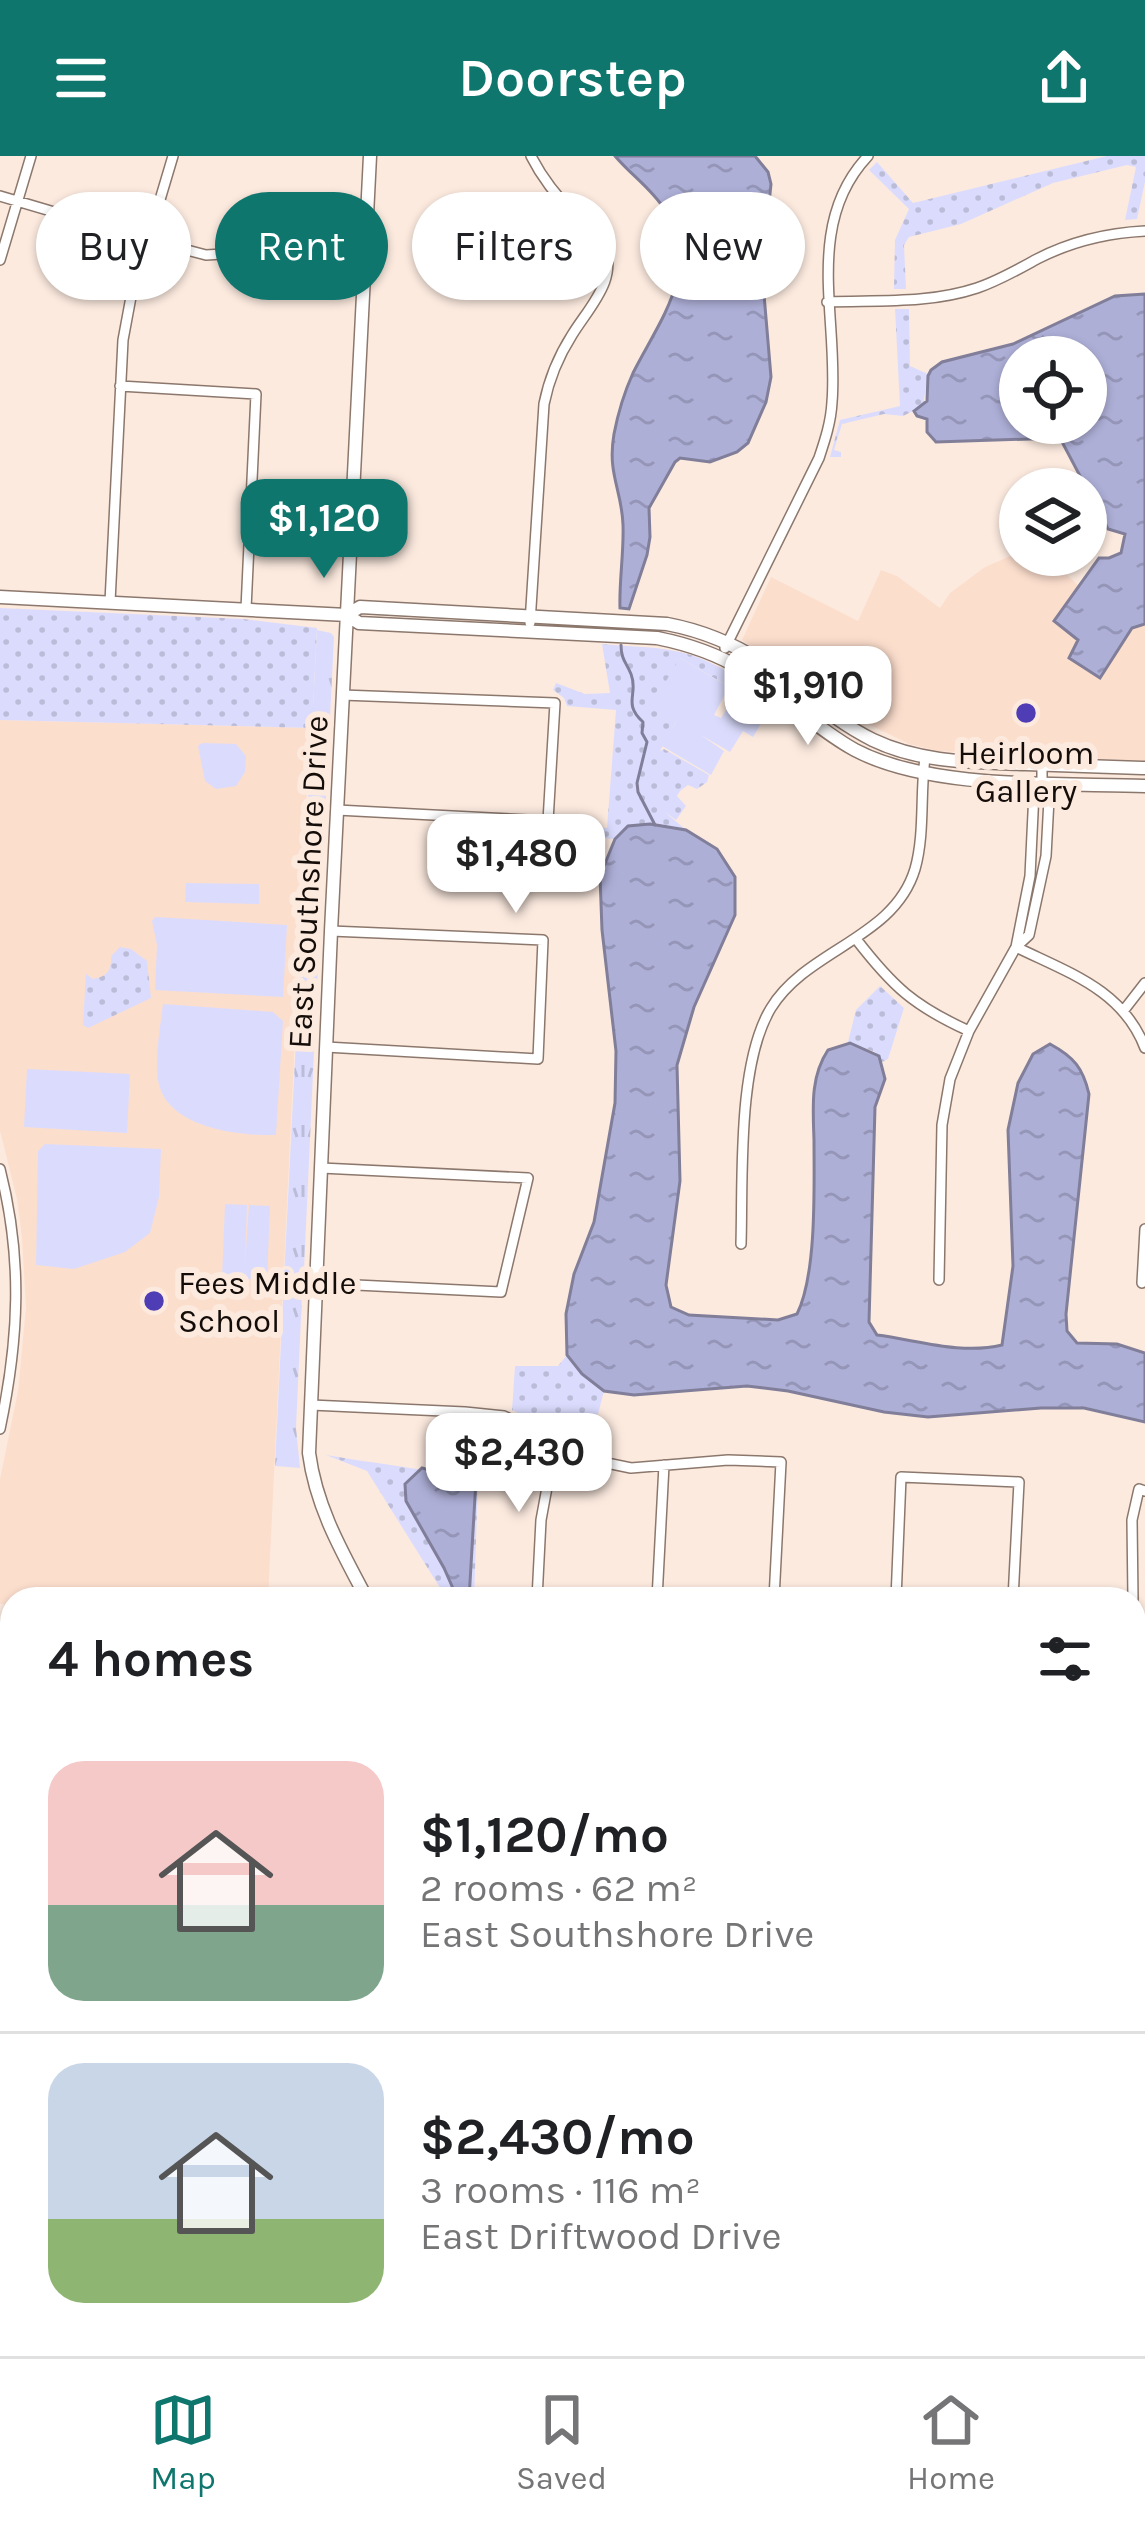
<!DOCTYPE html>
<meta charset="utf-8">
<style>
:root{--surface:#fff;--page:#f6f6f6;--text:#202124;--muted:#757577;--line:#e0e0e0;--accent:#0f766e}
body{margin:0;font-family:Karla,sans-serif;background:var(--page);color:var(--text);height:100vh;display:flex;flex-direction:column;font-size:45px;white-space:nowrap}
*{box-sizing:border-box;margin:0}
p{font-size:39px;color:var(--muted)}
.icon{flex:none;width:66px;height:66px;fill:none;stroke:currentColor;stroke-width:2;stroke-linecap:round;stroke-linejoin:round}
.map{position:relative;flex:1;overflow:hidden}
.drawer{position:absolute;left:0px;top:1431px;width:1146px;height:771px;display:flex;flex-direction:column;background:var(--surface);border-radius:36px 36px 0 0;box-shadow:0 3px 9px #0004}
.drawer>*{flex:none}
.top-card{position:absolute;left:36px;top:36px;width:1074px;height:108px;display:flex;gap:24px}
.fabs{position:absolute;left:999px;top:180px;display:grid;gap:24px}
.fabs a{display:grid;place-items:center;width:108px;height:108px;border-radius:50%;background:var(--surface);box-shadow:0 3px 9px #0004;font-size:60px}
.price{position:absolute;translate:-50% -102px;padding:0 27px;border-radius:24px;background:#fff;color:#222;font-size:39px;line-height:78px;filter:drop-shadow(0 3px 6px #0008)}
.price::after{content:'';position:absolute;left:50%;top:72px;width:36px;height:27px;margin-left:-18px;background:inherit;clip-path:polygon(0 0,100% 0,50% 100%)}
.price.selected{background:var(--accent);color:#fff}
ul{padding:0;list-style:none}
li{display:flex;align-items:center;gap:36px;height:300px;padding:0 48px}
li+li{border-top:3px solid var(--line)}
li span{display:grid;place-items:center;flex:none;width:336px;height:240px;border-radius:36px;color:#555}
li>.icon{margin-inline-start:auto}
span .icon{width:144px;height:144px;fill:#fffc;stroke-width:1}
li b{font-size:51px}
h2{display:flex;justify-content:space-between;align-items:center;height:144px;padding:0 48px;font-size:51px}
.chip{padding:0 42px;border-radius:54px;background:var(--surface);box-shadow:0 3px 9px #0004;font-size:42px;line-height:108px}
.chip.selected{background:var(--accent);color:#fff}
header{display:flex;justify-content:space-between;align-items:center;height:156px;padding:0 48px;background:var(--accent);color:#fff;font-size:54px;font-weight:600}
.tab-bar{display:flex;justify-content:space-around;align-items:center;height:168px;border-top:3px solid var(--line);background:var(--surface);font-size:33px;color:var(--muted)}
.tab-bar a{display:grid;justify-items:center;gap:6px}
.tab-bar .selected{color:var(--accent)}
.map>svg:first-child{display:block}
.built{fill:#fcdecd}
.grass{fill:url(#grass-tufts)}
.park{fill:url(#park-dots)}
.pitch{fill:#dbdcfd}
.water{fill:url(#water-ripples);stroke:#807e99;stroke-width:3;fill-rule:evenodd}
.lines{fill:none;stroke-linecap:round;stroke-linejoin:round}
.stream{stroke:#807e99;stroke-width:3}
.minor-casing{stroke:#8c776c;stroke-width:12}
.tertiary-casing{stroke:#8c776c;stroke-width:15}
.secondary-casing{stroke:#8c776c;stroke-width:16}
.minor{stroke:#fff;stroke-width:9}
.tertiary{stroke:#fff;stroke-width:12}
.secondary{stroke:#fff;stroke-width:14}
.poi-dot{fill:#4f3db5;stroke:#fceadf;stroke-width:4.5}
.labels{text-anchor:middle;stroke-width:12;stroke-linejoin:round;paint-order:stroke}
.poi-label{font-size:33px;fill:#140c08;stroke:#fceadf}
.street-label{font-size:33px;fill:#140c08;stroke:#fceadf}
</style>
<header><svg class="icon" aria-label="menu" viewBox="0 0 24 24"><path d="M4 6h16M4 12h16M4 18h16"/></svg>Doorstep<svg class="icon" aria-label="share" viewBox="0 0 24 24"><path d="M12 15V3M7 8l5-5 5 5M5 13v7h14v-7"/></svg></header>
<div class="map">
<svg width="1145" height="2200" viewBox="0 0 1145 2200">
<defs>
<pattern id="grass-tufts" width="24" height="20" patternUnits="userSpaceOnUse" patternTransform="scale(3)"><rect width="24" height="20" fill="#dbdcfd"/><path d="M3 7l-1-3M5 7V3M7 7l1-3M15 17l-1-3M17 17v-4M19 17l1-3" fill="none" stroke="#bbbcd7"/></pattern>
<pattern id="park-dots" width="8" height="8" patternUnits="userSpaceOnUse" patternTransform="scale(3)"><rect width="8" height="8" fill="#dbdcfd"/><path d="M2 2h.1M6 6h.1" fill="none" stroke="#bbbcd7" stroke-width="1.8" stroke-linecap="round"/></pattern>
<pattern id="water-ripples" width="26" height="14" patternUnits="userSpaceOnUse" patternTransform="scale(3)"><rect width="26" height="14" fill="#aeafd7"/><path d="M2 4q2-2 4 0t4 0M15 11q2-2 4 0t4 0" fill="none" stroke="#9595b7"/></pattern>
</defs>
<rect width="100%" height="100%" fill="#fceadf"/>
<path class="built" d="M1020,396V399H1045L1079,430L1054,465L1079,484L1069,501L1100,522L1132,472L1145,468V605L938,595L909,588L842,555L742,484L771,421L858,465L881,414L897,420L940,452L950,437L985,411Z
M0,564L310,572L268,1443H12V1449L0,1448V1323L18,1235L26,1152L22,1081L17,1043L0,975Z
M0,1730H12V1881H0Z"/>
<path class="grass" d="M317,474L331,477L334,481L320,762L302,760Z
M302,763L320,765L303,1136L283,1142Z
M302,1139L296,1272L300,1312L275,1310L283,1144Z"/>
<path class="park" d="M1107,0H1145V26L1137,63L1125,64L1136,11L1127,9L1053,27L961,68L909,81L904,89L906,133H894L895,84L909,53L869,14L877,6L913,47Z
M895,153H909L910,210L928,218L923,250L903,260L884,258L842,268L834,294L841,296V301H830L840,264L900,250Z
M0,452L243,463L317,472L312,572L0,564Z
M602,488C631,491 663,490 691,499C722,509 749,529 776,548L771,555L680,502L676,565L660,595L664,593L709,619L707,626L697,633L688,629L680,635L677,640L686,650L676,664L665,656L686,674L650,669L628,670L615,683L555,680L561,668L607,672L616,554L567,550L564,542L553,534L556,527L585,538L610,537Z
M120,791L131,793L147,805L151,842L88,872L83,869L86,818L93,823C107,821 112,814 111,800Z
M880,830L904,852L888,903L882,906L875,896L848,886L856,854Z
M567,1199L582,1218L604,1235L589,1293L512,1254L515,1210H558Z
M486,1265L505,1270L478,1328L474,1443H447L367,1315L326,1299C370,1307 415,1311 458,1321L484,1302Z"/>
<path class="pitch" d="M680,502L729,531L714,559L721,562L734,541L766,559L753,581L743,575L730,596L701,579L724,595L711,619L662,590L676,565L651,550Z
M202,587L236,588L246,600L245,616L236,630L216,633L205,625L198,590Z
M186,727L259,728V748L185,746Z
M155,761L287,769L283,841L155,834L157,789L152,765Z
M163,848L273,856L283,865L276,979C238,980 166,972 158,924C155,899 160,873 163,848Z
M27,913L130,918L127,977L24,971Z
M45,988L161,993L159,1041L150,1077L125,1096L74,1113L36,1109L38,995Z
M225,1048L247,1049L245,1107L249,1049L270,1050L267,1124L222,1122Z"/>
<path class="water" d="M615,0H755L768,16L771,28L762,115L771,221L766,246L748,287L737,296L710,306L680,302L675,306L649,352L650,381L647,399L629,453L620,452C619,425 624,397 623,369C622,334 607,318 614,278C618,257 624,237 633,217C660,163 701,116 665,54C652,33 631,19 615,0Z
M1145,138V468L1132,472L1100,522L1069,502L1078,484L1054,465L1099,402H1109L1121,397L1125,378L1108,373L1060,282L936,286L927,276V263L917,260L914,255L927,245L928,220L931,214L942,206L1013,188L1115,140ZM1020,201H1086V267H1020Z
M650,668L686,674L717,693L735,721V759L694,851L677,909L680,1025L666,1129L671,1151L689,1159L778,1164L797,1158C817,1118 814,1030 814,984C813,952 810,921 828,894L850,887L879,900L885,923L875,951L869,1166L877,1179C917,1184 961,1199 1002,1189L1013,1110L1008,974L1018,927L1033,898L1050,888C1074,901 1083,912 1089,938L1066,1158L1067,1175L1077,1187L1117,1188L1145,1197V1266L1084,1252H1041L928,1261L884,1256L788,1235L747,1230L634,1239L604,1235L582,1218L567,1199L566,1158L574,1118L594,1066L615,947L616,895L602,774L600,720L615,683L628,670Z
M422,1312L458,1321L467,1318L476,1324L469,1443H461L455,1437L444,1412L406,1345L405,1328Z"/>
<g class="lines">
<path class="stream" d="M621,489C621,503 626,506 631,518C639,538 622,547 643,566L642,577L647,586L637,627L638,636L655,669"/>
<g class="minor-casing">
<path id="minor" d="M0,40L149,84L206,99L257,96
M0,104L31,0
M827,146C877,144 929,148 977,132C998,125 1017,114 1037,103C1072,85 1106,77 1145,75
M120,230L256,238L246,453
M110,446L123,184L131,141L173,0
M530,467L544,248C549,223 558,201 572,179C589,151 621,121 602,87C595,76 585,68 576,60C558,42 542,22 531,0
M725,492L819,302C825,284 831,266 832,246C839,163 803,69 868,0
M337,654L548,665L555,547L342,539
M856,783C893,831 914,850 969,875
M1016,791C1069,817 1123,834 1145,892
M1016,791L1030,720L1034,636L1041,626
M1124,854L1145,827
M326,891L538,903L543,784L331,775
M0,1013C23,1103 19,1183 0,1273
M741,1088C743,1022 737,908 771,852C807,793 894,783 915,713C925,678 920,637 925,602
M939,1124L942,969L950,923L969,875L1016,791L1029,779L1046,700L1049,643L1042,626V608
M315,1127L501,1136L528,1022L321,1012
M1142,1127L1145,1073
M311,1249L465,1256L504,1260L566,1292L602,1306L631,1312L728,1304L781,1306L774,1443
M537,1443L541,1364L548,1326L566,1292
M657,1443L664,1309
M896,1443L901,1321L1019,1326L1013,1443
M1133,1443L1132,1364L1139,1333L1145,1335
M0,1520L12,1521
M1134,1729L1145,1730
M0,1967L12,1966
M21,2190L22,2200
M162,2200V2190
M330,2200V2190
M466,2200V2190
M600,2200V2190
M650,2200L695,2196L776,2200
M868,2200L869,2190
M1004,2200V2190"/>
</g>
<g class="tertiary-casing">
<path id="tertiary" d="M0,441L347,459L359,467L657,482C687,488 717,498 743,514C782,538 815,572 855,594C931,634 1059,627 1145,630
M347,459L360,451L667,468C704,475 737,489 768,510C803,535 834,565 873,584C921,607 973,606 1026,608C1065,609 1105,611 1145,612
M367,1443C342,1396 316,1351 309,1297L331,775L370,0"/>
</g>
<g class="secondary-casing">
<path id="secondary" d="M0,1693L12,1694
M1134,1978L1145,1984"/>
</g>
<use href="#minor" class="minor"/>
<use href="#tertiary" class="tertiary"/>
<use href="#secondary" class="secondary"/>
</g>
<g class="poi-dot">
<circle cx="1026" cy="557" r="12"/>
<circle cx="154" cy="1145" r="12"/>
</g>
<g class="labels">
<g class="poi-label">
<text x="1026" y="608">Heirloom<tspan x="1026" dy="38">Gallery</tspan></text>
<text x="178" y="1138" text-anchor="start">Fees Middle<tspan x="178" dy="38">School</tspan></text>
</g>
<g class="street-label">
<text transform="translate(307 726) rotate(-87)" y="12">East Southshore Drive</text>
</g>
</g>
</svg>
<div class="fabs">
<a><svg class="icon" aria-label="locate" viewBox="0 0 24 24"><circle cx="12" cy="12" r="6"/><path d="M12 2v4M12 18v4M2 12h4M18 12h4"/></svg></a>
<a><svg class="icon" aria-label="layers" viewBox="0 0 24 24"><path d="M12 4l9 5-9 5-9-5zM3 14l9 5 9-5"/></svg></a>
</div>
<b class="price selected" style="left:324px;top:425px">$1,120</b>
<b class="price" style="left:808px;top:592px">$1,910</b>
<b class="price" style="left:516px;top:760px">$1,480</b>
<b class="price" style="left:519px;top:1359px">$2,430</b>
<div class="top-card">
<a class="chip">Buy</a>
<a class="chip selected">Rent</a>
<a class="chip">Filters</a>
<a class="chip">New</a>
</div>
<section class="drawer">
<h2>4 homes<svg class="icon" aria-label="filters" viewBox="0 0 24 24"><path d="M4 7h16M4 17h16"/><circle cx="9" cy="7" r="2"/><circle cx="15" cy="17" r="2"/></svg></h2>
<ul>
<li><span style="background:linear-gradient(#f6c9c9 60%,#7fa58c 0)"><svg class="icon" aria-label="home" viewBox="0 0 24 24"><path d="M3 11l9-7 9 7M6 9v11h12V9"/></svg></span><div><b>$1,120/mo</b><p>2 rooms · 62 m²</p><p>East Southshore Drive</p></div></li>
<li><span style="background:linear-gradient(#c9d6e8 65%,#8fb573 0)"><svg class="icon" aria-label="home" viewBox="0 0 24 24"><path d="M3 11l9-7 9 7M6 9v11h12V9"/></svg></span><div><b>$2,430/mo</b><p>3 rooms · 116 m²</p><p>East Driftwood Drive</p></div></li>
</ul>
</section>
</div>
<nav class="tab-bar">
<a class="selected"><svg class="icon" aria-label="map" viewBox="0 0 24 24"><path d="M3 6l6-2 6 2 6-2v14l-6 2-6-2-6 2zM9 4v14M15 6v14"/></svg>Map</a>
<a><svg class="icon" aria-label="saved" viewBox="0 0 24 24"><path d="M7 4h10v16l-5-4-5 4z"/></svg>Saved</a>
<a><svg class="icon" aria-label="home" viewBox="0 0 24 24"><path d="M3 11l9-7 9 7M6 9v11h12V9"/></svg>Home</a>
</nav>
